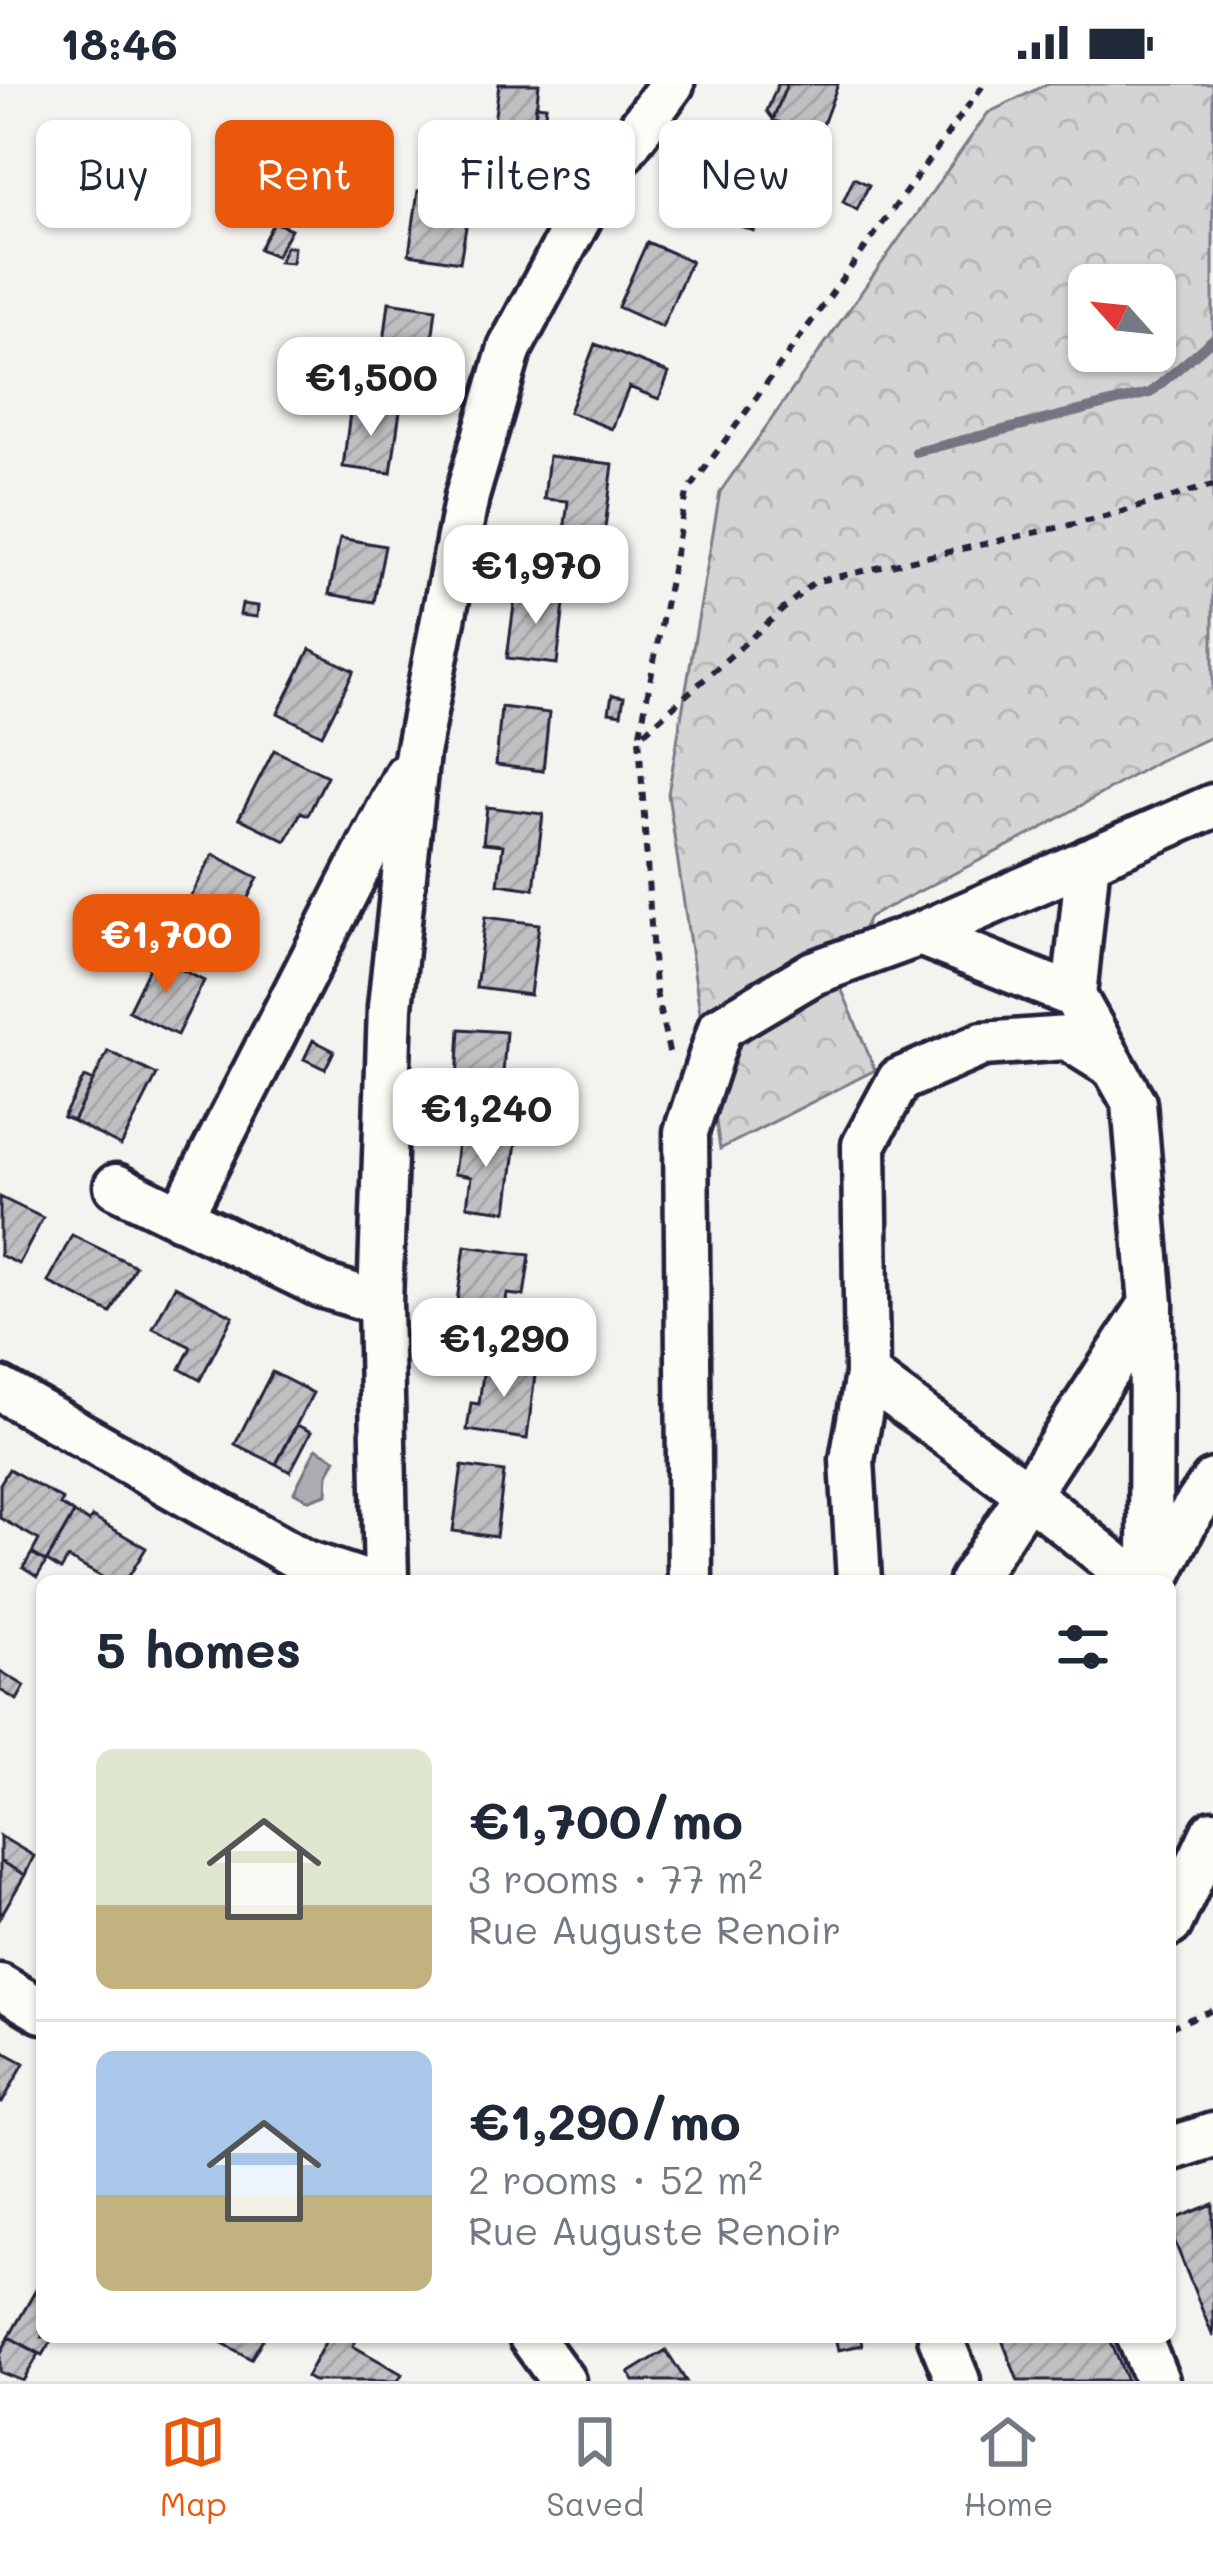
<!DOCTYPE html>
<meta charset="utf-8">
<style>
:root{--surface:#fff;--page:#f2f2f3;--text:#1f2937;--muted:#747a83;--line:#e0e1e3;--accent:#ea580c}
body{margin:0;font-family:Mali,sans-serif;background:var(--page);color:var(--text);height:100vh;display:flex;flex-direction:column;font-size:45px;white-space:nowrap}
*{box-sizing:border-box;margin:0}
p{font-size:39px;color:var(--muted)}
.icon{flex:none;width:66px;height:66px;fill:none;stroke:currentColor;stroke-width:2;stroke-linecap:round;stroke-linejoin:round}
.map{position:relative;flex:1;overflow:hidden}
.sheet{position:absolute;left:36px;top:1491px;width:1140px;height:768px;display:flex;flex-direction:column;background:var(--surface);border-radius:18px;box-shadow:0 3px 9px #0004}
.sheet>*{flex:none}
.hud{position:absolute;left:36px;top:36px;width:1143px;height:108px;display:flex;gap:24px}
.needle{width:78px;rotate:297deg}
.buttons{position:absolute;left:1068px;top:180px;display:grid;gap:24px}
.buttons a{display:grid;place-items:center;width:108px;height:108px;border-radius:18px;background:var(--surface);box-shadow:0 3px 9px #0004;font-size:60px}
.price{position:absolute;translate:-50% -102px;padding:0 27px;border-radius:24px;background:#fff;color:#222;font-size:39px;line-height:78px;filter:drop-shadow(0 3px 6px #0008)}
.price::after{content:'';position:absolute;left:50%;top:72px;width:36px;height:27px;margin-left:-18px;background:inherit;clip-path:polygon(0 0,100% 0,50% 100%)}
.price.on{background:var(--accent);color:#fff}
ul{padding:0;list-style:none}
li{display:flex;align-items:center;gap:36px;height:300px;padding:0 60px}
li+li{border-top:3px solid var(--line)}
li span{display:grid;place-items:center;flex:none;width:336px;height:240px;border-radius:18px;color:#555}
li>.icon{margin-inline-start:auto}
span .icon{width:144px;height:144px;fill:#fffc;stroke-width:1}
li b{font-size:51px}
h2{display:flex;justify-content:space-between;align-items:center;height:144px;padding:0 60px;font-size:51px}
.pill{padding:0 42px;border-radius:18px;background:var(--surface);box-shadow:0 3px 9px #0004;font-size:42px;line-height:108px}
.pill.on{background:var(--accent);color:#fff}
.status{display:flex;justify-content:space-between;align-items:center;height:84px;padding:0 60px;background:var(--surface);direction:ltr}
.status svg{height:33px;fill:currentColor}
.tab-bar{display:flex;justify-content:space-around;align-items:center;height:168px;border-top:3px solid var(--line);background:var(--surface);font-size:33px;color:var(--muted)}
.tab-bar a{display:grid;justify-items:center;gap:6px}
.tab-bar .on{color:var(--accent)}
.map>svg:first-child{display:block}
.forest{fill:url(#forest-crowns);stroke:#7c7b88;stroke-width:3;fill-rule:evenodd}
.water{fill:#acacb2;stroke:#757582;stroke-width:3}
.lines{fill:none;stroke-linecap:round;stroke-linejoin:round}
.stream{stroke:#757582;stroke-width:10}
.building{fill:url(#building-hatch);stroke:#22223b;stroke-width:3}
.minor-casing{stroke:#22223b;stroke-width:51}
.path{stroke:#22223b;stroke-width:6;stroke-dasharray:9 9;stroke-linecap:butt}
.minor{stroke:#fdfcf7;stroke-width:42}
</style>
<div class="status"><b>18:46</b><svg viewBox="0 0 49 12"><path d="M0 12V9h3v3zM5 12V6h3v6zM10 12V3h3v9zM15 12V0h3v12zM26 1h20v11H26zM47 4h2v5h-2z"/></svg></div>
<div class="map">
<svg width="1213" height="2297" viewBox="0 0 1213 2297">
<defs>
<pattern id="forest-crowns" width="20" height="18" patternUnits="userSpaceOnUse" patternTransform="scale(3)"><rect width="20" height="18" fill="#d5d4d5"/><path d="M2 6a3 3 0 1 1 6 0M12 15a3 3 0 1 1 6 0" fill="none" stroke="#b7b6b8"/></pattern>
<pattern id="building-hatch" width="6" height="6" patternUnits="userSpaceOnUse" patternTransform="scale(3)"><rect width="6" height="6" fill="#c0bfc2"/><path d="M-1 1l2-2M0 6l6-6M5 7l2-2" fill="none" stroke="#a5a4a8"/></pattern>
</defs>
<rect width="100%" height="100%" fill="#f4f3ef"/>
<filter id="ink" filterUnits="userSpaceOnUse"><feTurbulence type="fractalNoise" baseFrequency=".00833" numOctaves="2"/><feDisplacementMap in="SourceGraphic" scale="24" xChannelSelector="R" yChannelSelector="G"/><feConvolveMatrix kernelMatrix="1 2 1 2 8 2 1 2 1" color-interpolation-filters="sRGB"/></filter>
<g filter="url(#ink)">
<path class="forest" d="M1047,0H1213V652L1158,677L1037,747L869,833L839,899L875,986L720,1065L668,710L720,408L988,29ZM1089,201H1155V267H1089Z"/>
<path class="water" d="M316,1364L336,1375L328,1390L327,1410L309,1416L294,1408Z"/>
<g class="lines">
<path class="stream" d="M916,368L1150,309L1213,255"/>
</g>
<path class="building" d="M499,0H539L532,60L492,54Z
M778,0H787L773,35L767,27Z
M787,0H838L818,54L773,36Z
M536,21L546,22L541,61L532,60Z
M714,69L760,88L738,141L693,123Z
M760,88L775,94L754,147L738,141Z
M854,94L869,101L857,126L843,118Z
M418,107L471,114L460,178L409,170Z
M274,138L291,145L276,172L259,165Z
M647,158L691,177L662,243L618,223Z
M286,162L294,163L292,179L279,178Z
M389,218L436,225L427,298L380,291Z
M595,260L669,289L659,315L629,303L612,345L569,328Z
M286,282L303,284L301,295L285,293Z
M351,321L400,327L391,389L343,383Z
M549,372L613,380L602,468L562,463L568,417L544,415Z
M340,454L385,462L374,518L329,510Z
M516,506L565,512L557,580L507,574Z
M242,520L258,522L257,533L240,531Z
M310,565L354,587L322,651L278,629Z
M612,611L624,613L621,630L609,628Z
M501,623L549,629L543,687L496,681Z
M274,666L327,692L308,731L301,728L286,757L239,734Z
M487,723L543,730L534,805L498,800L503,761L483,759Z
M213,770L258,794L229,851L183,828Z
M485,833L539,840L530,911L476,904Z
M155,872L204,897L177,951L128,927Z
M460,945L506,948L501,1017L456,1014Z
M313,956L334,967L325,985L304,975Z
M108,967L157,991L121,1062L73,1037Z
M84,993L93,997L73,1037L63,1033Z
M459,1050L516,1058L507,1127L467,1122L471,1093L454,1090Z
M0,1113L43,1134L19,1180L0,1171Z
M72,1151L135,1182L111,1229L48,1198Z
M465,1162L530,1171L524,1212L507,1210L502,1244L454,1238Z
M175,1202L233,1232L200,1296L180,1285L191,1263L153,1244Z
M485,1275L536,1283L527,1355L467,1346L471,1319L479,1320Z
M272,1288L313,1309L276,1380L235,1360Z
M297,1341L311,1348L290,1388L276,1380Z
M462,1382L504,1388L496,1453L453,1447Z
M9,1385L63,1416L60,1421L74,1429L46,1478L32,1469L39,1456L0,1434V1400Z
M74,1429L89,1438L92,1433L146,1464L126,1497H109L68,1474L61,1486L47,1477Z
M32,1469L46,1478L37,1493L23,1484Z
M0,1587L25,1602L17,1616L0,1606Z
M0,1752L34,1772L25,1791L0,1777Z
M0,1777L25,1791L0,1833Z
M0,1966L24,1979L2,2019L0,2018Z
M1213,2120V2253L1170,2146V2137Z
M41,2197L42,2253H54L43,2271L9,2253Z
M9,2253L39,2270L23,2297L0,2288V2270Z
M212,2253H264L251,2275Z
M328,2253H358L353,2262L402,2290L398,2297H313L306,2293Z
M835,2253H860L862,2261L838,2266Z
M1001,2253H1109L1127,2297H1018Z
M666,2266L686,2297H634L629,2289Z"/>
<g class="lines">
<g class="minor-casing">
<path id="minor" d="M920,850L1213,722
M1074,912L1088,776
M1110,981L1067,954L983,960L899,996L864,1061L867,1291L1028,1410L1136,1497
M116,1102L320,1201L380,1219
M180,1134L406,691
M0,1305L305,1478L362,1497
M386,1497L380,1219L390,923L417,669L467,412L510,264L595,105L672,0
M690,1497L686,1048L720,944L813,889L920,850L1074,912L1134,1019L1151,1220L971,1497
M859,1497L852,1376L867,1291
M1150,1497L1151,1220
M1156,1497L1186,1437L1213,1397
M1170,1840L1213,1748
M0,1902L42,1927
M1170,2065L1213,2051
M531,2253L563,2297
M940,2253L958,2297
M1139,2253L1157,2297"/>
</g>
<path class="path" d="M640,649L687,409L984,0
M669,968L655,904L639,653L814,498L1101,434L1213,401
M1170,1943L1213,1926"/>
<use href="#minor" class="minor"/>
</g>
</g>
</svg>
<div class="buttons">
<a><svg class="needle" viewBox="-14 -14 28 28"><path d="M0-13l5 13h-10z" fill="#e53935"/><path d="M0 13l5-13h-10z" fill="#747a83"/></svg></a>
</div>
<b class="price" style="left:371px;top:355px">€1,500</b>
<b class="price" style="left:536px;top:543px">€1,970</b>
<b class="price on" style="left:166px;top:912px">€1,700</b>
<b class="price" style="left:486px;top:1086px">€1,240</b>
<b class="price" style="left:504px;top:1316px">€1,290</b>
<div class="hud">
<a class="pill">Buy</a>
<a class="pill on">Rent</a>
<a class="pill">Filters</a>
<a class="pill">New</a>
</div>
<section class="sheet">
<h2>5 homes<svg class="icon" aria-label="filters" viewBox="0 0 24 24"><path d="M4 7h16M4 17h16"/><circle cx="9" cy="7" r="2"/><circle cx="15" cy="17" r="2"/></svg></h2>
<ul>
<li><span style="background:linear-gradient(#dfe7d0 65%,#c2b280 0)"><svg class="icon" aria-label="home" viewBox="0 0 24 24"><path d="M3 11l9-7 9 7M6 9v11h12V9"/></svg></span><div><b>€1,700/mo</b><p>3 rooms · 77 m²</p><p>Rue Auguste Renoir</p></div></li>
<li><span style="background:linear-gradient(#a9c7e8 60%,#c2b280 0)"><svg class="icon" aria-label="home" viewBox="0 0 24 24"><path d="M3 11l9-7 9 7M6 9v11h12V9"/></svg></span><div><b>€1,290/mo</b><p>2 rooms · 52 m²</p><p>Rue Auguste Renoir</p></div></li>
</ul>
</section>
</div>
<nav class="tab-bar">
<a class="on"><svg class="icon" aria-label="map" viewBox="0 0 24 24"><path d="M3 6l6-2 6 2 6-2v14l-6 2-6-2-6 2zM9 4v14M15 6v14"/></svg>Map</a>
<a><svg class="icon" aria-label="saved" viewBox="0 0 24 24"><path d="M7 4h10v16l-5-4-5 4z"/></svg>Saved</a>
<a><svg class="icon" aria-label="home" viewBox="0 0 24 24"><path d="M3 11l9-7 9 7M6 9v11h12V9"/></svg>Home</a>
</nav>
